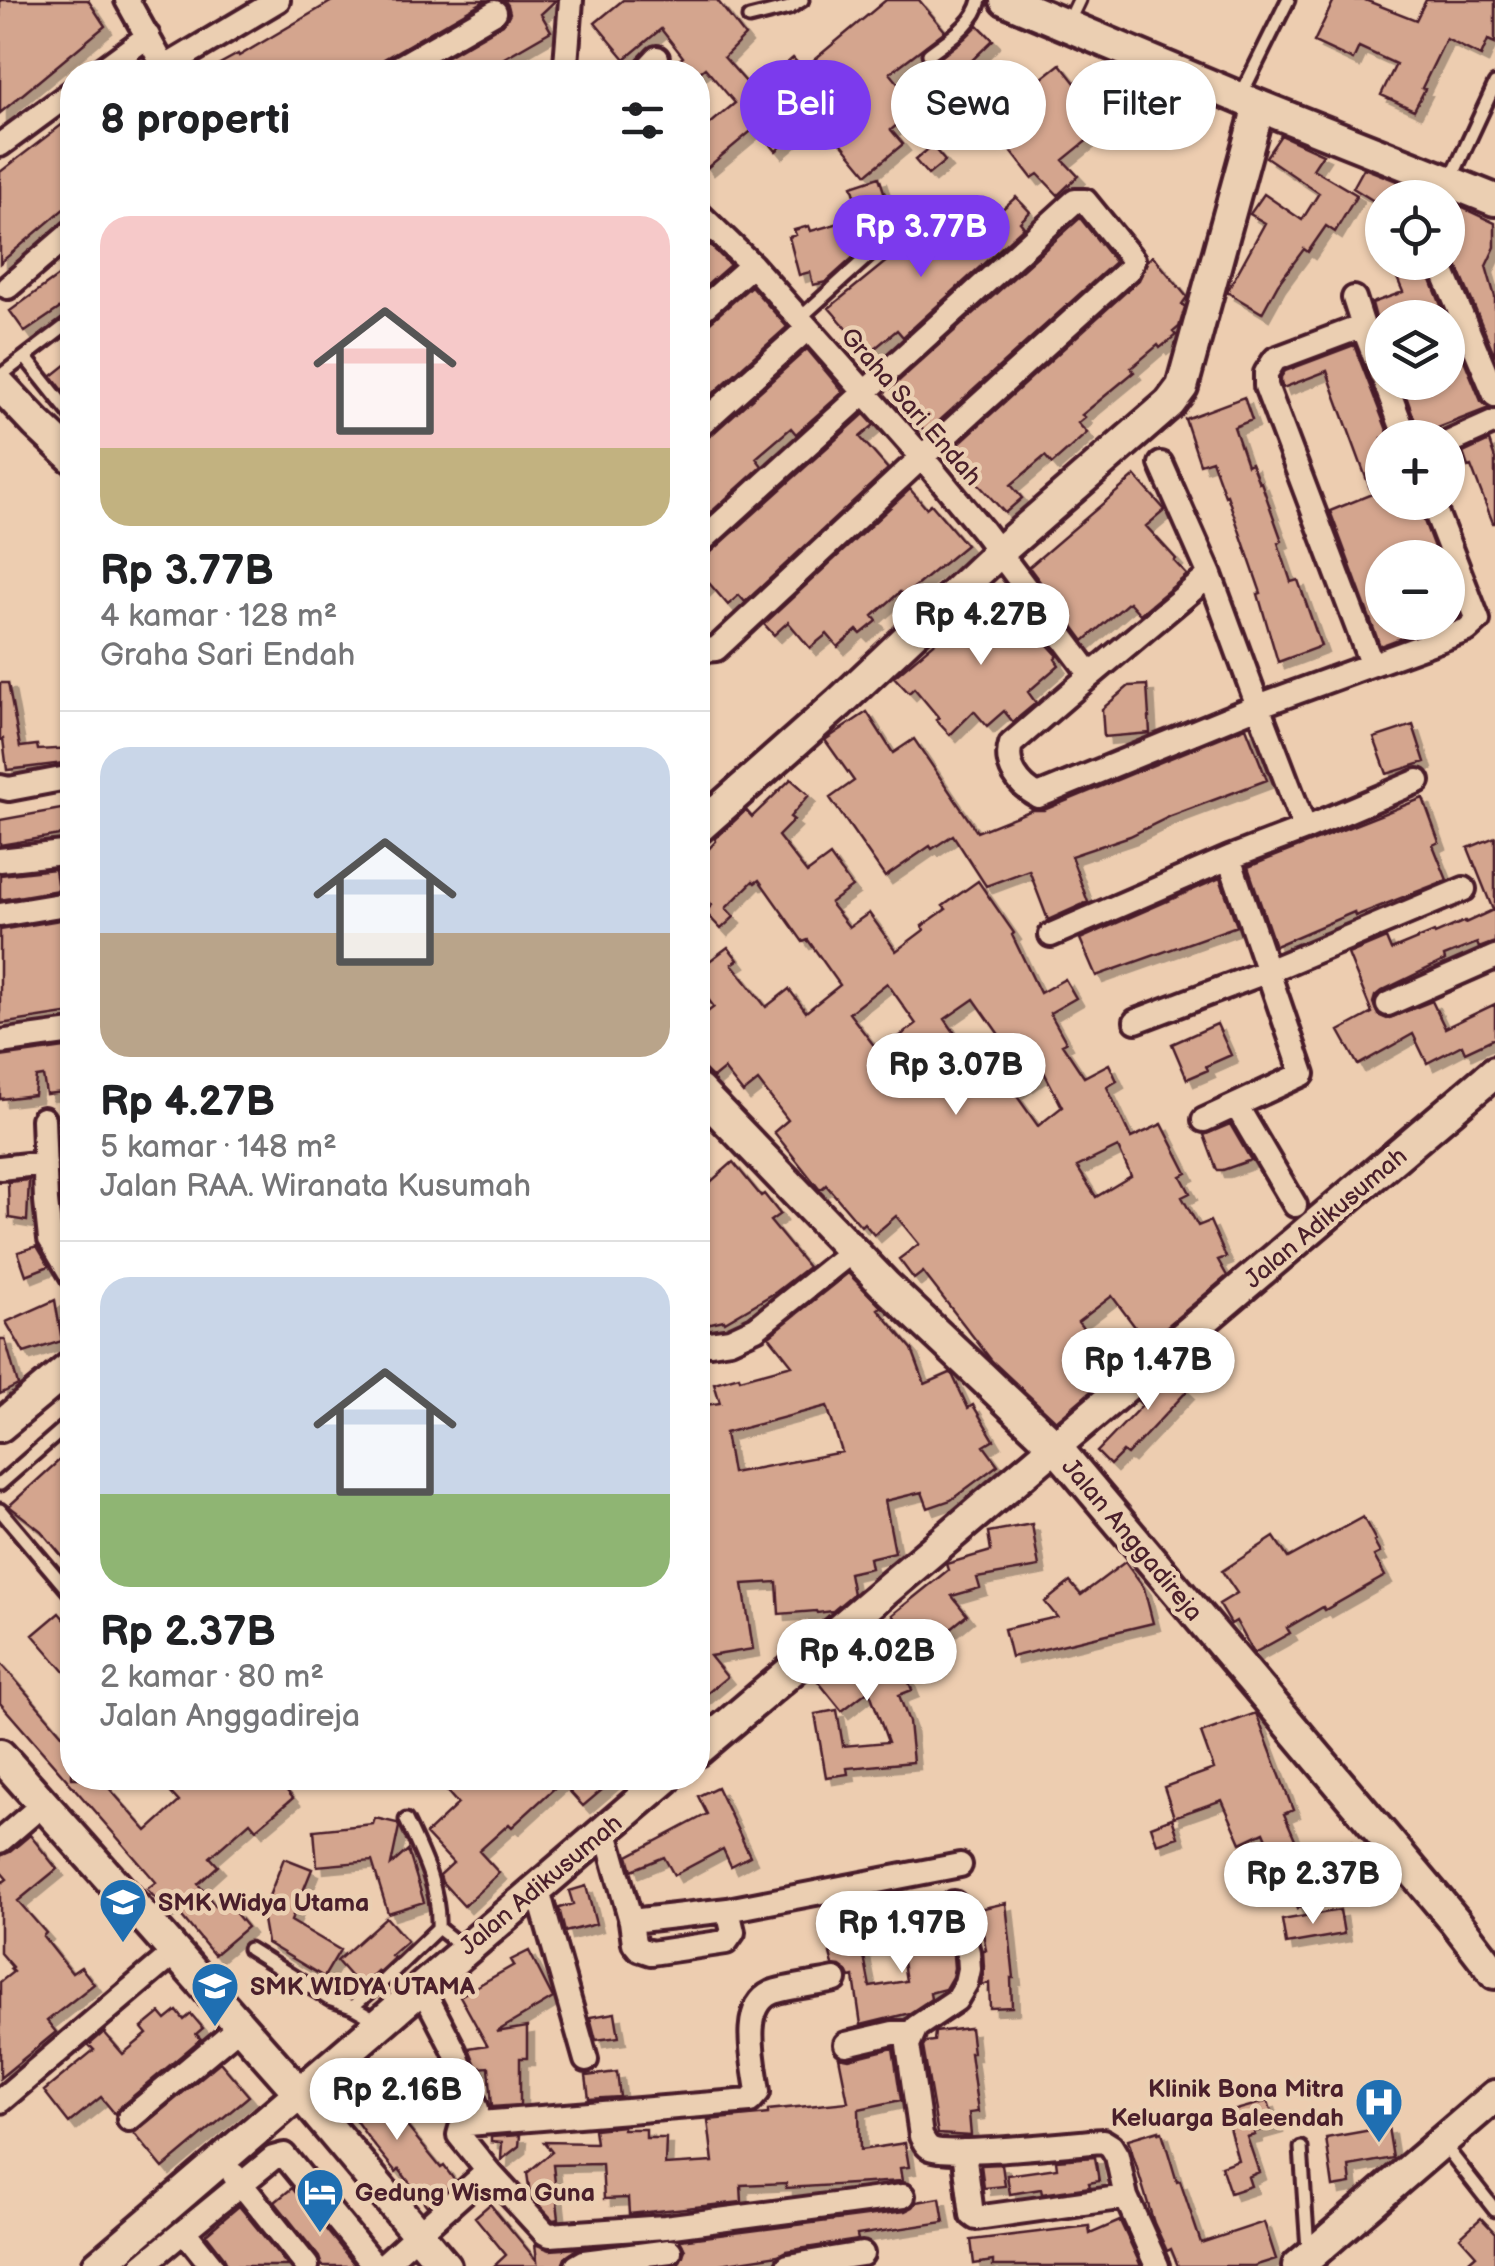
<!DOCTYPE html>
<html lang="id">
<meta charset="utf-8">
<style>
:root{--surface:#fff;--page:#f6f6f6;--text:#202124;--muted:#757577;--line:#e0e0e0;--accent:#7c3aed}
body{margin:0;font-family:"Balsamiq Sans",sans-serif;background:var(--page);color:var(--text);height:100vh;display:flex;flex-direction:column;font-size:38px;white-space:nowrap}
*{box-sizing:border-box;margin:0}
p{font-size:32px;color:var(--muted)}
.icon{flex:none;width:55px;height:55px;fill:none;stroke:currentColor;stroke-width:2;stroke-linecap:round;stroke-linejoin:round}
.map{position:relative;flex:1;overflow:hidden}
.side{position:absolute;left:60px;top:60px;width:650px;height:1730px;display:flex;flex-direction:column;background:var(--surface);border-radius:40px;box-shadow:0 2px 8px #0004}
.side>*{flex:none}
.guide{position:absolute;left:740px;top:60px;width:605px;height:90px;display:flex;gap:20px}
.tools{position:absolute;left:1365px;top:180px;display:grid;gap:20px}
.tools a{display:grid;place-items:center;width:100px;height:100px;border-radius:50%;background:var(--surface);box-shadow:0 2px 8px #0004;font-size:50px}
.price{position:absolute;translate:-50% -85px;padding:0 22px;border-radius:35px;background:#fff;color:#222;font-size:32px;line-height:65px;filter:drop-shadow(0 2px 5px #0008)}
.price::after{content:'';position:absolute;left:50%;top:60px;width:30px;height:22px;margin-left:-15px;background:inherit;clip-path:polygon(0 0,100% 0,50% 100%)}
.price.active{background:var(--accent);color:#fff}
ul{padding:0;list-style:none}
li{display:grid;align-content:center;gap:20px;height:530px;padding:0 40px}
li+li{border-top:2px solid var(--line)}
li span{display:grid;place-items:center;height:310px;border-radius:30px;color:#555}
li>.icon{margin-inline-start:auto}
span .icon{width:180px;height:180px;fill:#fffc;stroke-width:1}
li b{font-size:42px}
h2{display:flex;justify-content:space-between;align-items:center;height:120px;padding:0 40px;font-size:42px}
.tag{padding:0 35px;border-radius:45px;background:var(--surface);box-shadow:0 2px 8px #0004;font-size:35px;line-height:90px}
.tag.active{background:var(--accent);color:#fff}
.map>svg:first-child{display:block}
.building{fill:#d4a58e;stroke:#4a1f2b;stroke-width:2.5;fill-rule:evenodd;filter:url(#shadow)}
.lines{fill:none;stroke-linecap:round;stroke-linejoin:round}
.service-casing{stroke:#4a1f2b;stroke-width:19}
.minor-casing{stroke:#4a1f2b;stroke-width:30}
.secondary-casing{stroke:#4a1f2b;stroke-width:38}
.service{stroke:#ebcfb2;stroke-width:11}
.minor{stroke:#ebcfb2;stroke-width:22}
.secondary{stroke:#ebcfb2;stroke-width:30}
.labels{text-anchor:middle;stroke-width:9;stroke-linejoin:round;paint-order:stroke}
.street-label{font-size:25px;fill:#4a1f2b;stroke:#ebcfb2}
.poi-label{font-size:25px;font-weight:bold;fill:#4a1f2b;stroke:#ebcfb2;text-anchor:start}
</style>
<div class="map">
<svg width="1495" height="2266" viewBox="0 0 1495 2266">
<defs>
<filter id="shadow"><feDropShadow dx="7" dy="7" stdDeviation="0" flood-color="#0004"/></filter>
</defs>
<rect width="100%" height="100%" fill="#edcdb0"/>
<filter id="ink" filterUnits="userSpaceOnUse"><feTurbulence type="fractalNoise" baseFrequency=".01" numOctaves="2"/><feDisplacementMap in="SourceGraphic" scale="20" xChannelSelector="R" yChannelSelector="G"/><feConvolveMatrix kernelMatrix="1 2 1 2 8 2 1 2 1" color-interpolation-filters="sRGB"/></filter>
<g filter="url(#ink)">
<path class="building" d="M0,0H88L105,26L0,113Z
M334,0H486L384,59L378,65L376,72H205L238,54L239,56Z
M504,0H556L541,14L551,31L499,61L509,72H420L503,24L510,13L508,5Z
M623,0H717L745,36L724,57L754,91L793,58L803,69L886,0H919L945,31L890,73L918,107L891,130L903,144L867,174L818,115L776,151L756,127L707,168L698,156V134L735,103L705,68L700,72H665L683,57L661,29L625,59L595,23Z
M1334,0H1365L1416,20L1426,0H1495V43L1488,40L1481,56L1446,39L1422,88L1425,89L1414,110L1381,95L1396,64L1359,47L1353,60L1314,42Z
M978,25L993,40L958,74L941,57L965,38Z
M1060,64L1075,83L1094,68L1127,108L1063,160L1078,176L1058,195L1038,174L1032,178L1000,137L1026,116L1014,100Z
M72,117V202L0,263V172Z
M1281,135L1323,154L1313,169L1357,195L1335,232L1326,226L1308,252L1304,249L1278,284L1262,313L1227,292L1265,223L1250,214L1264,194L1302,220L1319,193L1266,157Z
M932,146L945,161L928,175L915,160Z
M1364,168L1427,193L1434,198H1382V206L1353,188Z
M879,177L892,215L864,224L852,186Z
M1016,197L1030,212L1020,222L1024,227L903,337L897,330L862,359L845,338L851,333L829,308L926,229L944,250L977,221L982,227Z
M1448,201L1495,223V247L1486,266L1495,297V356L1453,256L1448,250Z
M857,218L867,245L826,282L813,285L810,272L799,275L789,237L796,235L794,230L809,226L811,231Z
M1080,218L1115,262L926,433L891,388Z
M698,233L730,265L698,293Z
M1153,256L1187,297L1182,304L1185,307L1179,327L1173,332L1176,335L1160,348L1158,345L1131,368L1134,372L1082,415L1085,417L1078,423L1087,433L1052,464L1045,456L1011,485L1022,498L1005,513L967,472L965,474L946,455L1139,280L1148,260Z
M1407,262H1424L1446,318H1376L1372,303L1403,292L1395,273L1409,268Z
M72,266V300L25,332L10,311Z
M751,286L787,327L698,407V328L708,324Z
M1448,321L1481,401L1489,408L1420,435L1401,382H1448Z
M1354,345L1390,438H1382V502H1417L1438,558H1382V622H1444L1380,646L1330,511L1372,494L1334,391L1327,371L1283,388L1281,383V377L1285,371Z
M807,349L843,392L796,434L791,428L756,458L762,466L698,524V491L708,481L698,469V442L708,438Z
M72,360V402L52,376Z
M1244,397L1252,420L1234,427L1247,465L1251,463L1259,483L1261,482L1282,541L1278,543L1291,582L1298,580L1321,646L1278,662L1258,594L1261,593L1227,495L1225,496L1212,460L1200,464L1185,419Z
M864,414L874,425L860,437L888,469L745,602L739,595L728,605L709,583L698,594V559L708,555Z
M1489,441L1495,459V523H1493L1471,466L1468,467L1463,453Z
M1135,476L1165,510L1146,526L1176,559L1174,561L1187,575L1140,614L1129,602L1084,641L1029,567Z
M910,489L926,508L931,504L966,545L904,596L900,592L873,616L877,621L861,634L857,630L838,647L827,634L810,648L788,622L774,635L764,624Z
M1448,583L1460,616L1448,621Z
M993,593L1000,602L1002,600L1032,635L1036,632L1058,656L1055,659L1059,665L1028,692L1036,703L1013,722L1004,711L987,726L974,711L950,735L936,720L939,718L914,688L909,693L894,677Z
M0,683H8L20,747L37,745L38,750L72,748V762L7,770L3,739L0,740Z
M1147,685L1150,733L1104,737L1102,709L1129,686Z
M867,712L893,753L914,739L977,832L1032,810H1044L1246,727L1267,780L1171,816L1130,836L1071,856L1088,902L1048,920L1029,870L986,886L953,835L932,849L930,846L885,877L830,798L854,781L825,740Z
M1413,725L1425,762L1387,774L1374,738Z
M791,779L809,795L790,817L794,820L778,836L807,873L830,856L852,887L830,903L849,927L869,913L896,951L924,930L922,926L946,909L943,906L978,881L1014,933L1012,935L1040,993L1065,979L1076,998L1050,1013L1066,1042L1062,1044L1084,1077L1109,1064L1117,1081L1107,1087L1131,1138L1162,1124L1187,1173L1181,1176L1190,1193L1182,1197L1198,1226L1210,1221L1226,1257L1218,1260L1227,1276L1147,1343L1112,1296L1078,1322L1116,1370L1056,1421L992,1361L923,1272L914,1279L899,1259L919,1244L896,1216L874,1235L864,1223L861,1226L826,1185L820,1190L774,1132L788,1120L758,1081L743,1093L724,1069L713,1078L698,1063V1019L714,1007L698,986V950L708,962L728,947L738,960L732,964L766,1007L789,989L806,1012L840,985L808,940L803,942L759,880L755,883L753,881L726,908L734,917L721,929L705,912L712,905L698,890V860L716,841L715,839L746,810L752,817ZM887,983L916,1024L879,1052L849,1013ZM974,999L1002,1039L972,1058L945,1019ZM1044,1072L1062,1107L1038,1126L1014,1092ZM1118,1147L1131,1176L1096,1197L1077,1167Z
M1423,798L1439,842L1433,845L1447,880L1355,916L1354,912L1275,946L1248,867Z
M72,807V833L0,845V820Z
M1495,837V942L1479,948L1477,943L1444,956L1445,960L1381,991L1375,996L1373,1003L1378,1015L1387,1019L1432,1001L1445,1028L1495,1004V1038L1465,1052L1462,1045L1427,1063L1413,1034L1358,1065L1339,1031L1372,1013L1348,954L1386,938L1391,950L1434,932L1435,934L1465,921V923L1493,910L1468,848Z
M55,869L58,890L0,900V875Z
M1220,878L1237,926L1096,976L1080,939Z
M72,918V1013L0,1024V930Z
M1217,1024L1231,1055L1206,1066L1208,1070L1187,1079L1172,1044Z
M72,1047V1091L46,1094L43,1076L36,1077L34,1095L0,1099V1057Z
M1230,1124L1251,1160L1223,1170H1217L1204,1135Z
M59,1139H72V1203L63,1204Z
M733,1162L761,1196L764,1194L780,1214L770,1221L808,1267L776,1292L725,1322L724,1320L698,1326V1193Z
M29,1180L27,1221L9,1218L8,1182Z
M37,1246L49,1266L26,1275L18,1252Z
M848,1273L881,1307L878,1309L912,1349L925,1384L950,1373L952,1374L968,1408L973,1405L994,1440L984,1446L998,1465L951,1500L928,1508L922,1492L885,1501L895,1552L869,1558L871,1568L849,1573L853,1594L833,1611L817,1613L816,1611L779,1614L777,1582L743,1584L753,1649L710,1656L727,1677L698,1701V1406L720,1403L714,1383L739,1376L740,1379L792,1365L769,1336ZM827,1406L842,1452L732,1473L725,1433Z
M55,1300L62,1341L24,1353L6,1322Z
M0,1339H5L18,1385L0,1394Z
M1197,1350L1203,1357L1175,1380L1187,1391L1127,1455L1123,1452L1110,1465L1097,1452L1142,1405L1138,1401Z
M65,1455L72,1467V1568L41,1531L9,1506Z
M1363,1517L1376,1541L1374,1542L1380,1553L1374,1556L1385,1576L1325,1610L1323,1607L1287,1628L1290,1633L1254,1653L1236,1621L1231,1624L1219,1604L1237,1593L1222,1571L1274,1537L1288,1558Z
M1032,1524L1039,1567L977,1578L980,1588L952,1596L967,1615L922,1652L892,1615L948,1570L946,1564L991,1551L988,1532Z
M1125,1562L1144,1588L1153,1623L1011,1657L1004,1629L1057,1617L1045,1602L1070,1582L1081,1595Z
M59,1613L72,1628V1680L33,1635Z
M885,1620L912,1690L899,1695L909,1722L913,1762L847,1768L848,1774L826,1777L815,1714L837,1710L843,1746L888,1742L869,1690L842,1711L817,1680L837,1665L833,1660L851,1645L853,1647Z
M0,1662L72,1746V1778H100L147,1831L179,1802L157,1778H276L293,1798L256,1829L250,1822L210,1857L218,1866L198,1884L220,1912L229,1905L247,1927L214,1955L173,1906L167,1911L147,1889L156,1882L0,1703Z
M1256,1713L1293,1810L1284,1814L1309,1871L1351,1841L1365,1860L1297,1909L1264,1832L1241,1843L1222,1800L1174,1817L1164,1787L1214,1769L1201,1733Z
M435,1778H616L583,1806L561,1782L512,1827L509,1824L479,1851L499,1873L464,1906L442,1882L440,1875L453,1863L426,1834L458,1804Z
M717,1787L750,1856L731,1866L723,1849L674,1875L664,1857L632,1870L628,1856L707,1814L698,1796Z
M375,1818L397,1823L399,1827L391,1865L408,1850L424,1902L388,1913L372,1861L317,1866L314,1830L373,1824Z
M1172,1818L1178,1837L1157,1844L1151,1826Z
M30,1835L57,1869L18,1901L46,1933L43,1936L72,1973L81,1967L94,1984L47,2021L56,2032L0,2078V1982L13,1972L10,1969L12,1967L0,1953V1879L3,1882L7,1879L0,1871V1856L10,1852Z
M284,1858L312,1869L291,1921L340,1950L324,1977L267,1943L262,1914Z
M586,1886L596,1924L565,1932L559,1908L573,1904L569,1891Z
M1006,1903L1014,1978H1011L1012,2007L990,2008L989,1983L981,1985L984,1969L983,1950H986L979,1909Z
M1340,1910L1344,1934L1286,1944L1282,1920Z
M386,1917L407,1941L391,1955L394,1958L378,1973L377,1971L360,1987L337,1961Z
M893,1920L897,1940L862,1946L859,1927Z
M945,1928L953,1955L954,1968L952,1977L945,1989L930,1993L931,1999L910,2013L861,2025L854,1977L850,1978L847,1971L840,1966L833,1965L830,1953L862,1946L870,1987L906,1981L899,1936Z
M529,1951L553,1998L496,2032L527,2027V2058H520V2105L492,2107L489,2067L477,2068L469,2048L487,2045L460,1996L514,1965L511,1960Z
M177,2011L184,2020L191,2014L203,2028L196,2034L201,2039L119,2108L115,2114L101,2097L69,2123L44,2091L94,2050L89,2045L104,2032L123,2054L147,2034L142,2028L160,2013L166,2020Z
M615,2013L619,2037L596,2040L590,2017Z
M970,2028L973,2053H970L978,2112L969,2113L971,2136L938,2134L923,2047L926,2042L934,2041L935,2032Z
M893,2048L901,2100L859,2109L860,2150L905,2143L909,2167L900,2168L902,2181L786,2188V2183L741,2185L742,2202L629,2214L628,2198L604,2199L602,2164L553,2165L559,2219L553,2220L538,2204V2200L530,2194L527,2173L552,2152L544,2142L596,2143L594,2129L623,2126V2129H646V2138H666L665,2165L713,2162L708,2120L768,2114V2110L848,2102L839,2057L849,2059Z
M220,2062L249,2096L163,2168L134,2133Z
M617,2072L620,2097L589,2099L586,2076Z
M370,2079L399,2120L401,2119L441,2168L444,2166L455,2181L427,2206L399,2169L396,2172L369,2139L341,2100Z
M1268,2101L1276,2126L1254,2132L1255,2135L1247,2137L1259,2172L1248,2177L1251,2186L1230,2193L1221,2166L1238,2160L1225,2113Z
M1388,2127L1393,2158L1349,2166L1351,2184L1333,2187L1326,2138Z
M1159,2130V2133L1162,2132L1177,2182L1180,2181L1201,2243L1264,2222L1276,2259L1254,2266H1178L1171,2249L1167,2251L1154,2223L1128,2139Z
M520,2135L519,2146L501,2160L502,2143L491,2142V2137Z
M1095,2157L1099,2181L1089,2183L1090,2187L1042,2194L1041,2189L1010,2194L1007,2175L1057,2168L1056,2160Z
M1002,2164L1005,2186L984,2188L981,2165Z
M292,2188L356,2266H322L319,2257L275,2202Z
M940,2198L944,2222L857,2235L858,2240L786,2251L778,2255L708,2266H678L685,2250L680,2240L905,2211L913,2207L917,2202Z
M490,2204L537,2261L535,2244L550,2250L579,2248L565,2258L562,2266H494L506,2255L475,2217Z
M239,2206L288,2266H227L224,2257L206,2234Z
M1481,2218L1495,2233V2266H1463L1476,2255L1460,2237Z
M1120,2221L1141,2266H993V2261L974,2264L971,2240L1089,2226L1090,2234Z"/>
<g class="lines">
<g class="service-casing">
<path id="service" d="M749,18L789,8L802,0
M1068,23L1079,0
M929,54C947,40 975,24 980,0
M1241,95L1288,0
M1450,181L1495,84
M799,319L909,219
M25,357L72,416
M0,376L72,321
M0,1484L72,1421
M0,1510L72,1595
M438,1928L465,1949
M249,1949L329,1999L352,2007L379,2022
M352,2007L383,1981L438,1928C440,1889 422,1854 406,1820
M1444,2145L1495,2210
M1301,2148L1308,2249"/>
</g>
<g class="minor-casing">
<path id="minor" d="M127,0L167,72
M571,0L566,64L573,72
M164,68L278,0
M99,72L148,36
M391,72L495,12
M644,72L657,58
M0,145L72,92
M698,213L752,265L922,457L983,531L1091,675L1210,575L1258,706L1467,630L1478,620L1432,502
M1439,262L1495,395
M8,287L72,232
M1354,298L1363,326L1275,359L1266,373V386L1371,663
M698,313L752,265
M1363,326L1382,376
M1385,382L1406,438
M698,427L808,328
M1448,443L1495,422
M1161,464L1210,575
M698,544L1075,201H1085L1133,260L1129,269L922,457L716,649L705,650L698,645
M1091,675L1011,744C1004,766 1019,786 1038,796L1258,706L1305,829L1229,858L1303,1074L1204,1120
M0,787L9,789L72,777
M1305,829L1418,781
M0,860L72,852
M0,915L72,903
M1051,935L1229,858
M1388,1004L1495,957
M1136,1021L1268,971L1464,889
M0,1042L72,1032
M1236,1105L1295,1205
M43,1119L46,1201L50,1239L72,1276
M0,1168L45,1163
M710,1343L730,1340L756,1328L852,1251
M605,1829L631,1921L634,1943L639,1949L651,1953L726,1942L733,1932L728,1910L960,1865
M0,1841L43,1804
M537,1887L586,2060
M954,1903L968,1952L969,1969L966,1983L956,2000L916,2027L908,2045L921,2136C924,2141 925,2145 930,2148C944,2157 1077,2143 1103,2141L1111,2146L1117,2156L1126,2197L1157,2266
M631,1921L728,1910
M421,1986L454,2050L477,2109
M846,2044L893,2033H911
M0,2101L175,1952
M129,2119L240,2026
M964,2151L972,2215L976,2218L1126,2197
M488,2171L459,2135L461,2128L468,2124L750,2101L758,2092C755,2065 739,2008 771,1993C786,1987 819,1984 835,1980
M234,2175L307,2266
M142,2266L184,2231
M212,2266L184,2231L273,2158L284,2155L375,2266
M382,2266L488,2171L545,2233L550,2235L665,2227L903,2196
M577,2266L584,2262L670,2251
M788,2266L862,2254"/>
</g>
<g class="secondary-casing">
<path id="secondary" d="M1006,0L1259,106L1495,200
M0,385L36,423L72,457
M698,828L839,703L998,553L1170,403L1182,387L1259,106
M698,1090L885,1285L1055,1446L1455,1921L1495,1973
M0,1426L72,1366
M698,1750L1495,1072
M0,1755L299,2092L445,2266
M98,2266L666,1778
M1298,2266L1495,2096"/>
</g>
<use href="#service" class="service"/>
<use href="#minor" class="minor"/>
<use href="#secondary" class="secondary"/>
</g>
</g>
<defs>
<g id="school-pin" transform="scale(2.5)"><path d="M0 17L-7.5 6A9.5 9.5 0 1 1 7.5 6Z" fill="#1f6fb2" stroke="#ebcfb2"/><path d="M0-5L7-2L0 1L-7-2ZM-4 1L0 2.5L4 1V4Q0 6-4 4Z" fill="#fff"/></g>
<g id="hospital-pin" transform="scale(2.5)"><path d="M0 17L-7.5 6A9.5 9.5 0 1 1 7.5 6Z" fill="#1f6fb2" stroke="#ebcfb2"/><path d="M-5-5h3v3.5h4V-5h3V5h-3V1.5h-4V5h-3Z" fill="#fff"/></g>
<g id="hotel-pin" transform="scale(2.5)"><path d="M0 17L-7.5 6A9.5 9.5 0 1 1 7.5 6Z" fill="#1f6fb2" stroke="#ebcfb2"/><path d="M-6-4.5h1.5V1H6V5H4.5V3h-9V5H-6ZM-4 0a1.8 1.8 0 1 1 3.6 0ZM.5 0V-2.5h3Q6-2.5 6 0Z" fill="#fff"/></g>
</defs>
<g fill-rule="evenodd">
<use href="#school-pin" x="123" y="1902"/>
<use href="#school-pin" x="215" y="1986"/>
<use href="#hospital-pin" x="1379" y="2102"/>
<use href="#hotel-pin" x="320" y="2192"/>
</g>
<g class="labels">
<g class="street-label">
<text transform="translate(912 406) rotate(49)" y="9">Graha Sari Endah</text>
<text transform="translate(1325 1217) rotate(-40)" y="9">Jalan Adikusumah</text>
<text transform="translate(1133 1539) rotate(50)" y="9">Jalan Anggadireja</text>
<text transform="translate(540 1884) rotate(-40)" y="9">Jalan Adikusumah</text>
</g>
<g class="poi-label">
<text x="158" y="1911">SMK Widya Utama</text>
<text x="250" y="1995">SMK WIDYA UTAMA</text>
<text x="1344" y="2097" text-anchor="end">Klinik Bona Mitra<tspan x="1344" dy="29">Keluarga Baleendah</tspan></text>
<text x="355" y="2201">Gedung Wisma Guna</text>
</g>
</g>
</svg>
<div class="tools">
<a><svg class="icon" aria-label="locate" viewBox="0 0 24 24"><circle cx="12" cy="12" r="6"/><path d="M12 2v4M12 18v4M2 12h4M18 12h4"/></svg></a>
<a><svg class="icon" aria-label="layers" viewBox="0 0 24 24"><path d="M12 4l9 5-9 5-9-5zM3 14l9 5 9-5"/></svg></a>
<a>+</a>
<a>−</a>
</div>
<b class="price active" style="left:921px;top:280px">Rp 3.77B</b>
<b class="price" style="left:981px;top:668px">Rp 4.27B</b>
<b class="price" style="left:956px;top:1118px">Rp 3.07B</b>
<b class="price" style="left:1148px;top:1413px">Rp 1.47B</b>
<b class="price" style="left:867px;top:1704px">Rp 4.02B</b>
<b class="price" style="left:1313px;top:1927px">Rp 2.37B</b>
<b class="price" style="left:902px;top:1976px">Rp 1.97B</b>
<b class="price" style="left:397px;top:2143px">Rp 2.16B</b>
<div class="guide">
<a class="tag active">Beli</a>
<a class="tag">Sewa</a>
<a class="tag">Filter</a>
</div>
<section class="side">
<h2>8 properti<svg class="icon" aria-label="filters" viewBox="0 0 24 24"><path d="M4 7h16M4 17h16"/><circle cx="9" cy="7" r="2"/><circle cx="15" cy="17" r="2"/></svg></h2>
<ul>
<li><span style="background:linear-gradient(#f6c9c9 75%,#c2b280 0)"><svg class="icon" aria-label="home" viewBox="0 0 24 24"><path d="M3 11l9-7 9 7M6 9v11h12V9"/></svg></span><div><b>Rp 3.77B</b><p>4 kamar · 128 m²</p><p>Graha Sari Endah</p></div></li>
<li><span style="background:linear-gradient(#c9d6e8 60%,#b9a48a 0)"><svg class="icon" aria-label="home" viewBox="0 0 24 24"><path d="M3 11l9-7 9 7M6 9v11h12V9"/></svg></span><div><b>Rp 4.27B</b><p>5 kamar · 148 m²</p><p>Jalan RAA. Wiranata Kusumah</p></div></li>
<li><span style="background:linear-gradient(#c9d6e8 70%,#8fb573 0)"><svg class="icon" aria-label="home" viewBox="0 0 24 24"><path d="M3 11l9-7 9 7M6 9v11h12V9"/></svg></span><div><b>Rp 2.37B</b><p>2 kamar · 80 m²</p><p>Jalan Anggadireja</p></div></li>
</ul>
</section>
</div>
